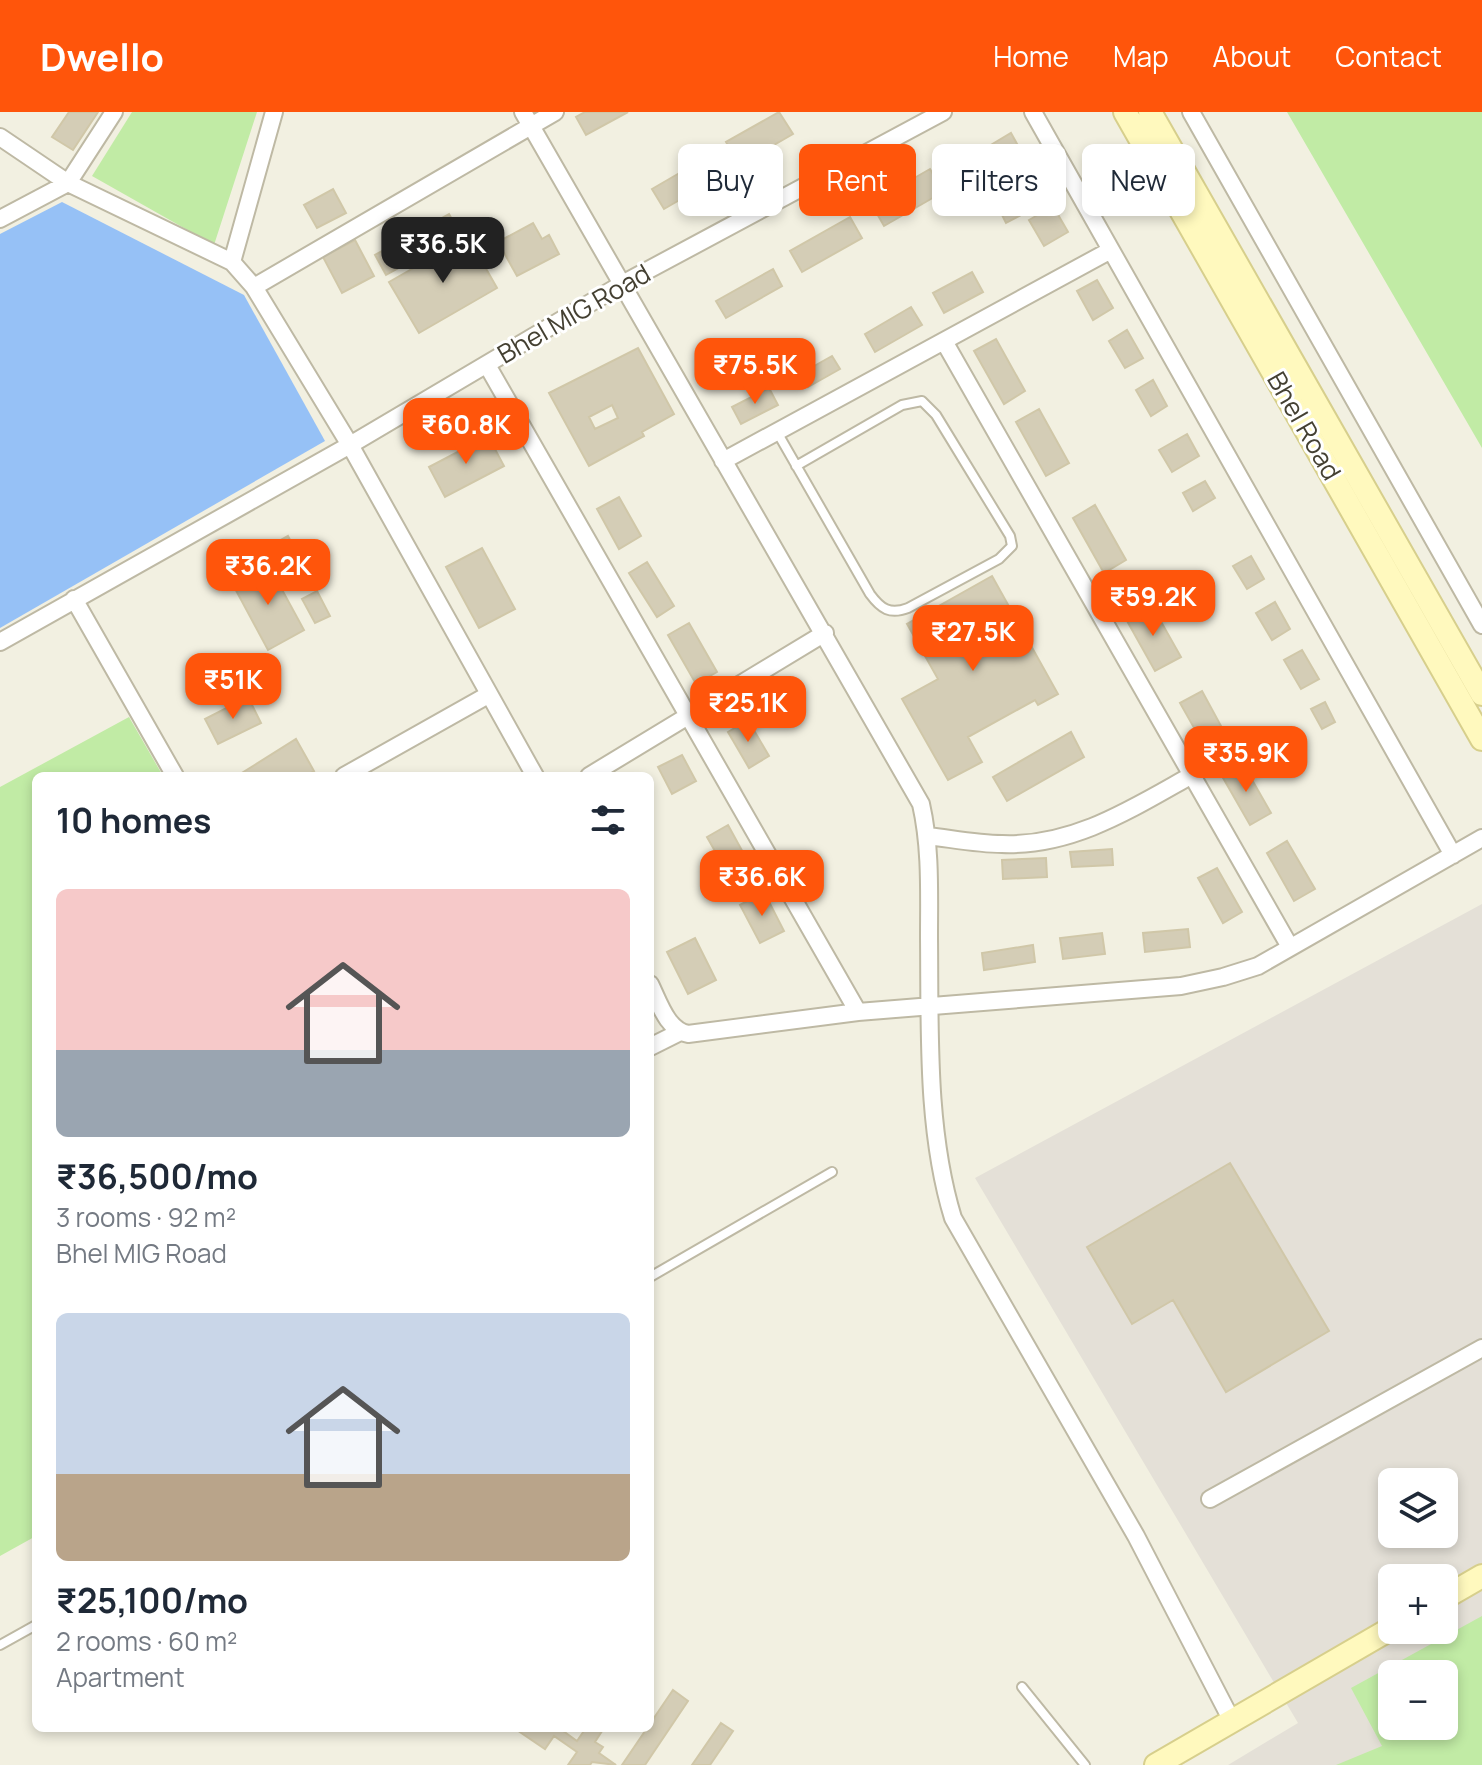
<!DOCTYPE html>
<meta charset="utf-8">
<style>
:root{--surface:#fff;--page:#f2f2f3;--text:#1f2937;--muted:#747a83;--accent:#ff550b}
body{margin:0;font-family:Manrope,sans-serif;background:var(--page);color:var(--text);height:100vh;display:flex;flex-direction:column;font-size:30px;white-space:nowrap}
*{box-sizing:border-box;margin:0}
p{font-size:26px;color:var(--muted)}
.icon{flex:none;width:44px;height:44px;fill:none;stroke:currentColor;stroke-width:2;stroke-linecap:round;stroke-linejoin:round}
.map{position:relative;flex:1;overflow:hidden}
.details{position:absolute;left:32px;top:660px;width:622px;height:960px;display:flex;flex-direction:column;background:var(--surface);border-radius:12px;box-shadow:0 4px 12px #0003}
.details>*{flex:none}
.hud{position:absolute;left:678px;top:32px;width:684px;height:72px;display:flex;gap:16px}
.tools{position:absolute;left:1378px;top:1356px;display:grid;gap:16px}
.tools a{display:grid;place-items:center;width:80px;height:80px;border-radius:12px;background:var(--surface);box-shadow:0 4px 12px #0003;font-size:40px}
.price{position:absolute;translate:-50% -68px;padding:0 18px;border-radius:16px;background:var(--accent);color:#fff;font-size:26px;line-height:52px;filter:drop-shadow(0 2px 4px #0008)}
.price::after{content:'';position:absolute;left:50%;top:48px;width:24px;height:18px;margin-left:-12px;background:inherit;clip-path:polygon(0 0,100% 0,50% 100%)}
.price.selected{background:#222;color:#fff}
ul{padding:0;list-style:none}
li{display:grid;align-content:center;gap:16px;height:424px;padding:0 24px}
li span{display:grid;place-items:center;height:248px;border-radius:12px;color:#555}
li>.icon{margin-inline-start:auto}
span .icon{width:144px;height:144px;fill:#fffc;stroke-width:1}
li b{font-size:34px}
h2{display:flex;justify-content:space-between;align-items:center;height:96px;padding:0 24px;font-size:34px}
.chip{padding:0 28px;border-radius:12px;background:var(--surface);box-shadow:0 4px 12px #0003;font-size:28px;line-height:72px}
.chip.selected{background:var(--accent);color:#fff}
header{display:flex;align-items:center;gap:48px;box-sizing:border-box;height:112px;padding:0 40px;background:var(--accent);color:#fff}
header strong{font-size:38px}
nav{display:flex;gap:44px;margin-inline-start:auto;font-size:28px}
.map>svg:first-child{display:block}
.industrial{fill:#e4e0d7;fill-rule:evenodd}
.green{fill:#c1eba5;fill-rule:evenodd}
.water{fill:#96c1f6}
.building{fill:#d4cdb6;stroke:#d0c7a8;stroke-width:2;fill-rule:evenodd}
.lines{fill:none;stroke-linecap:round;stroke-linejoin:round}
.lane-casing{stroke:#beb9a4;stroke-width:12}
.street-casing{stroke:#beb9a4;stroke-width:20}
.secondary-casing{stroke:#d7cf8c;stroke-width:26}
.lane{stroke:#fff;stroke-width:8}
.street{stroke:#fff;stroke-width:16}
.secondary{stroke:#fff9be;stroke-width:22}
.labels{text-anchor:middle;stroke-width:6;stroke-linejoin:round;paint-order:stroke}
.street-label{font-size:26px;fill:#444032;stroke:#fff}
</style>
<header>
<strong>Dwello</strong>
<nav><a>Home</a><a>Map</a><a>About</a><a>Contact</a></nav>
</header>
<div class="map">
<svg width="1482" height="1653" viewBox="0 0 1482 1653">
<rect width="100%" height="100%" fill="#f2f0e1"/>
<path class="industrial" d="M1482,792V1653H1228L1298,1611L975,1066ZM1392,1370H1444V1422H1392ZM1392,1466H1444V1518H1392ZM1392,1562H1444V1614H1392Z"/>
<path class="green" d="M132,0H257L214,133L92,64Z
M1287,0H1482V336Z
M129,605L163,664H36V1424L0,1444V675Z
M1482,1504V1653H1336L1382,1634L1351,1576ZM1392,1562H1444V1614H1392Z"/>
<path class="water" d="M62,90L244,183L325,329L0,516V122Z"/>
<path class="building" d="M69,0H98L73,38L52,25Z
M585,0H628L586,23L576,5Z
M779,0L793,22L739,53L726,30Z
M1011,21L1026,48L999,63L984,37Z
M707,45L719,65L664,97L652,77Z
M930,57L943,80L884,114L871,91Z
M1006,75L1021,103L1006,111L992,83Z
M333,77L346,101L317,116L304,93Z
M1053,94L1068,120L1044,134L1029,108Z
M449,102L460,122L386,163L375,143Z
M850,105L862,126L802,160L790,139Z
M533,111L542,127L549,123L559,142L517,164L498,130Z
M468,125L497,176L419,221L389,170Z
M355,128L374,164L342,181L323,145Z
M773,157L782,174L726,206L716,189Z
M972,160L983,180L944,201L933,181Z
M1097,168L1113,196L1093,208L1077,179Z
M911,195L922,213L875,240L865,222Z
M1127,218L1143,246L1125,256L1109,229Z
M996,227L1025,279L1004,292L974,239Z
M638,236L674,302L642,320L644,324L589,354L549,281ZM612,293L618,306L595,317L589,305Z
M832,244L840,257L808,275L800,262Z
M1153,268L1167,294L1151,304L1136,278Z
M769,276L778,293L741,312L732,295Z
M1039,297L1069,351L1046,364L1016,310Z
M1187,322L1199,344L1172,360L1159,338Z
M488,324L504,354L445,385L429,355Z
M1205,369L1215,386L1193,399L1183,381Z
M619,385L641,424L619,437L597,397Z
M1095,393L1126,448L1104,461L1073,406Z
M288,424L301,449L286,458L272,433Z
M482,436L515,497L479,516L446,455Z
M1251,444L1264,467L1247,477L1233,454Z
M647,450L674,494L657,505L629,461Z
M268,452L304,518L268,538L232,471Z
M992,464L1058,582L1038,593L1035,588L968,625L982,650L948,668L902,587L938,567L907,512Z
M317,479L330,504L315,511L302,487Z
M1275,490L1290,517L1272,528L1256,501Z
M1151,492L1181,545L1155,559L1126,507Z
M689,511L717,560L696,572L668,523Z
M1302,538L1319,567L1301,577L1284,548Z
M1202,579L1227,625L1206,637L1180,591Z
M248,585L261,611L218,632L205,607Z
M1325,590L1335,610L1322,617L1311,597Z
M748,608L769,644L749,656L728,620Z
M1071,620L1084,645L1007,689L993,665Z
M296,627L314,659L305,664H237Z
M682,643L696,669L672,682L658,655Z
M1243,652L1271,701L1250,713L1222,664Z
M728,713L745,744L724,755L707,725Z
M1287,729L1315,777L1294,789L1267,741Z
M1112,737L1113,753L1072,755L1070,740Z
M1046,746L1047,765L1003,767L1002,748Z
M1217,756L1242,800L1223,811L1198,766Z
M764,780L784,819L760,831L740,793Z
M1188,817L1190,835L1145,840L1143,821Z
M1102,821L1105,842L1063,847L1060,826Z
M695,826L716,868L688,882L667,840Z
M1033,833L1035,850L984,858L982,841Z
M1230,1051L1329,1219L1226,1280L1173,1188L1132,1212L1087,1135Z
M673,1578L688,1589L645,1653H622Z
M721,1611L733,1619L710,1653H692Z
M514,1616H559L577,1629L586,1616H604L595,1630L603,1635L599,1641L616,1653L592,1650L590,1653H568L577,1640L554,1624L545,1637Z"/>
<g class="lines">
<g class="lane-casing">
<path id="lane" d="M777,320L870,482C881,497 890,503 908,496L999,447L1012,434L1010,424L936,303L922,289L902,293L796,354
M650,1165L832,1060
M0,1533L36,1513
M1022,1575L1085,1653"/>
</g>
<g class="street-casing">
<path id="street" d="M523,0L921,692C931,736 929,781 929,826C930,918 926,1018 953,1106L1136,1424L1232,1609
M1033,0L1453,743
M1191,0L1482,513
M0,25L68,71L232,150L254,175L350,333L535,664
M0,107L68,71L114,0
M232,150L274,0
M254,175L555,0
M945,231L1290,835
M487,253L858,900
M723,349L1111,138
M74,487L175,664
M0,530L350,333L624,171L943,0
M344,664L488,583
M589,664L825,521
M928,724C953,727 978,732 1002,732C1073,735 1133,696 1192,663
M650,872C659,890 667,918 688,922L858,900L1181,874L1223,865L1258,854L1482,726
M650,935L678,921
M1210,1387L1482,1236"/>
</g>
<g class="secondary-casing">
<path id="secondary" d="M1125,0L1482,627
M1150,0L1482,582
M1444,1486L1482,1464
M1156,1653L1392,1516"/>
</g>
<use href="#lane" class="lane"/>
<use href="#street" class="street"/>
<use href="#secondary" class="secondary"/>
</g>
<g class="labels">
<g class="street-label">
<text transform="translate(574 202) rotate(-30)" y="9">Bhel MIG Road</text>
<text transform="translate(1304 314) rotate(60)" y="9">Bhel Road</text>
</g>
</g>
</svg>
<div class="tools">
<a><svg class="icon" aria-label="layers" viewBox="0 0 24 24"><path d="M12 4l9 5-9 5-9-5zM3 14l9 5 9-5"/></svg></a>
<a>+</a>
<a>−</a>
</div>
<b class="price selected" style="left:443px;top:173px">₹36.5K</b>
<b class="price" style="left:755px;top:294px">₹75.5K</b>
<b class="price" style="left:466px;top:354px">₹60.8K</b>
<b class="price" style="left:268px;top:495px">₹36.2K</b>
<b class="price" style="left:1153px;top:526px">₹59.2K</b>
<b class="price" style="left:973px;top:561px">₹27.5K</b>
<b class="price" style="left:233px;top:609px">₹51K</b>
<b class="price" style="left:748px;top:632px">₹25.1K</b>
<b class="price" style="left:1246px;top:682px">₹35.9K</b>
<b class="price" style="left:762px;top:806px">₹36.6K</b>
<div class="hud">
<a class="chip">Buy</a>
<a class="chip selected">Rent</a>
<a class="chip">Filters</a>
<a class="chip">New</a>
</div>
<section class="details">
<h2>10 homes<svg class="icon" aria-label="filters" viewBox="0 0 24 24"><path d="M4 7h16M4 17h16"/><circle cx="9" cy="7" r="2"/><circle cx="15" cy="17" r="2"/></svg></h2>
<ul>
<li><span style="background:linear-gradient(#f6c9c9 65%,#9aa5b1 0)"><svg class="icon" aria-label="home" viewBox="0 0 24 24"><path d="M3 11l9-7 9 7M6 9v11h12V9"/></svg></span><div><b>₹36,500/mo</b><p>3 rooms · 92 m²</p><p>Bhel MIG Road</p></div></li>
<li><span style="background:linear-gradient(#c9d6e8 65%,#b9a48a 0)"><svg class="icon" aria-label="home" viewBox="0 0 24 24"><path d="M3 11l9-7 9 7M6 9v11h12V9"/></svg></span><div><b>₹25,100/mo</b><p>2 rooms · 60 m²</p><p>Apartment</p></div></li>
</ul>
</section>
</div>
